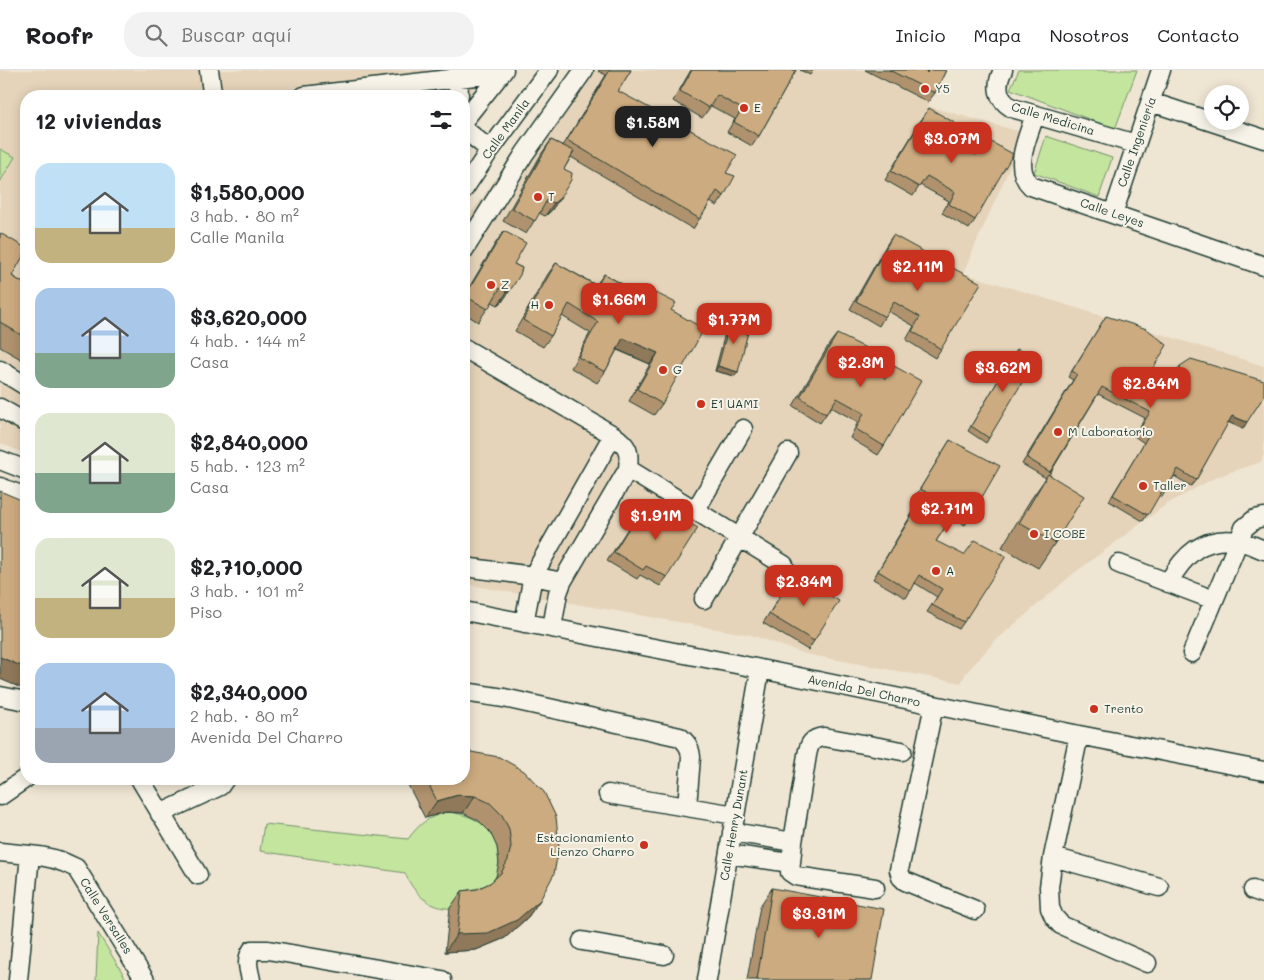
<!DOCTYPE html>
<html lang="es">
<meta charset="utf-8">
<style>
:root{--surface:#fff;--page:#f2f2f2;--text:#202124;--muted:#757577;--line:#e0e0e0;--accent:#c8321e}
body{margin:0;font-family:Mali,sans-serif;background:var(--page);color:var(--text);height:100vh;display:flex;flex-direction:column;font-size:19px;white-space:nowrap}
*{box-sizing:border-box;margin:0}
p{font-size:16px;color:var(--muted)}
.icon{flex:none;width:28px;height:28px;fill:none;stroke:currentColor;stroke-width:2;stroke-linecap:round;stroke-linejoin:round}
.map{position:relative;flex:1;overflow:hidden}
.sheet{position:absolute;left:20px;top:20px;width:450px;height:695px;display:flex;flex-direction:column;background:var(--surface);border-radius:20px;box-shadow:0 2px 12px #0003}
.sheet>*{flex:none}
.fabs{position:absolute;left:1204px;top:15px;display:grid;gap:10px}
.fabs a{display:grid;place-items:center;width:45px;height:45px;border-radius:50%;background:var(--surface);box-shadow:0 2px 12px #0003;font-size:25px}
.price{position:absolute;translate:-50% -42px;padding:0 11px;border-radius:10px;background:var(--accent);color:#fff;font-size:16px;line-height:32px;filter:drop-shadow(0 1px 2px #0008)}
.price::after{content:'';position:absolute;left:50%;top:30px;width:15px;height:11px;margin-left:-8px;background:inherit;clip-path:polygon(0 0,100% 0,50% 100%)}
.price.on{background:#222;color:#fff}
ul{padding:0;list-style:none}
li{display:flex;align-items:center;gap:15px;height:125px;padding:0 15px}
li span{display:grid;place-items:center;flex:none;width:140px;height:100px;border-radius:15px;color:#555}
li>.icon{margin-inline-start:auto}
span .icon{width:60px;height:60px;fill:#fffc;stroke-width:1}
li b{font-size:21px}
h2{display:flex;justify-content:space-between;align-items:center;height:60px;padding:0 15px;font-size:21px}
header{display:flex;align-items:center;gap:30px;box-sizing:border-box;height:70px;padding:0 25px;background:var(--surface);border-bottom:1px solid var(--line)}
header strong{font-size:24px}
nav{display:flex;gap:28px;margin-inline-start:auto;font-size:18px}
.search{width:350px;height:45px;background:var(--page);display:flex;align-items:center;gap:12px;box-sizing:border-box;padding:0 18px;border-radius:20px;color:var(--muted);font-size:19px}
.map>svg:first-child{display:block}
.built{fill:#e5d4ba}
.green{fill:#c4e59e;stroke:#729169}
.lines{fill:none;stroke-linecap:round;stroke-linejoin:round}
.minor-casing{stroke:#1f3d34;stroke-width:21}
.minor{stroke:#f7f3e8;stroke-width:18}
.wall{fill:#b0936e;stroke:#1f3d34}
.shaded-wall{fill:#90785a;stroke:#1f3d34}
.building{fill:#cdab80;stroke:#1f3d34}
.poi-dot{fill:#c8321e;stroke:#f7f3e8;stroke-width:2}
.labels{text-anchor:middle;stroke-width:4;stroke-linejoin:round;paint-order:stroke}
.poi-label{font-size:12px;fill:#1f3d34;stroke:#f7f3e8;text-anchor:start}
.street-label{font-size:12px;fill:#1f3d34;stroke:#f7f3e8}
</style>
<header>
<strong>Roofr</strong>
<div class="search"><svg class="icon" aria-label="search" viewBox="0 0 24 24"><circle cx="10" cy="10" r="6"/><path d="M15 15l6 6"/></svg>Buscar aquí</div>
<nav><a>Inicio</a><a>Mapa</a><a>Nosotros</a><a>Contacto</a></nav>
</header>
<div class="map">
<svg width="1264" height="910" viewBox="0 0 1264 910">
<rect width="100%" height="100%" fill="#efe5d3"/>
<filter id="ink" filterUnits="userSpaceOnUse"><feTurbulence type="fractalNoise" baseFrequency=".02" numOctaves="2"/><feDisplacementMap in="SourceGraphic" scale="10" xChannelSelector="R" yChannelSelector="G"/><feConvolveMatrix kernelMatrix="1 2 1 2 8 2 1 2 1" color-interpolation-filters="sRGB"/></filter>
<g filter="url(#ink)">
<path class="built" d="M0,0H516L464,70V26H26V384L0,373Z
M575,0H945L927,36L1025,63L963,203L1264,296V384L1261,392L1216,407L1167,434L1073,504L994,572L966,603L961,613L806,584L751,565L464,514V153Z"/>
<path class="green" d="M1019,0H1137L1115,59L1010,19Z
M1046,66L1112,88L1099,127L1034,103Z
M0,79L15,87L0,112Z
M446,742C472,744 494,755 498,783C499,791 499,799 496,806C493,812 485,818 480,822C475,826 471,832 466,835C463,837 458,837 455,838C431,841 413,823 405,803L260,781L264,754L408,769C420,753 427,748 446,742Z
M98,863L127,910H96Z"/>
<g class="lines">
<g class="minor-casing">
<path id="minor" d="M209,0L212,22L216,26
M458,0L459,26
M1003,0C995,16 997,29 1012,38L1136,74
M304,26L501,3
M1151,32L1264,69
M1035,45C1028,67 1012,98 1031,116L1264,196
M464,50L504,0
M464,59L490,80
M464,119L490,80L549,0
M1113,144L1161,0
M464,180L525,83L584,0
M464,278L613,365C628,376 630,380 628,399L562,512L558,523L552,558
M0,300L26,316
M0,338L26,353
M0,390L26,400
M628,399L784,495
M0,417L26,427
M695,441L743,359
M1119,494L1214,530
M464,497L533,506L562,512
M1168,513C1184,485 1202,466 1238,471C1246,472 1256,477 1264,480
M704,529L788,383
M464,541L741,595L1079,665L1264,701
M524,553L533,506L613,365
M1192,583L1244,458L1255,449L1264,447
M464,622L504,628L680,667C687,673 690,677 691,687L687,737
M0,626L26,631
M934,635L899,800L901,807L905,811L975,840
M1079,665L1053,787L1049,817L1050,838L1054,847L1061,855L1147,893
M140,709L198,805
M608,724L735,745
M0,726L26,708
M160,744L220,716L225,709
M732,762L793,772
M0,782L30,785
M729,784L790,793
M1053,787L1159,817
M875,818L796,806L790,802L793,772L807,685C809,674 812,668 824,667L902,681
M1253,820L1264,824
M582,871L664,885
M18,910L30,785C47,786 61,790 76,798L145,910
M251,910C249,899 245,891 252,880H268L442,910
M707,910L760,600"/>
</g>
<use href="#minor" class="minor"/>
</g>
<path class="wall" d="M599,0H631L618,21L726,103L724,126L717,136L710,132L693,159L571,87L564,99L560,128L551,141L545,146L539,143L526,164L503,151L542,83L551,70L563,76L606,5L598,1Z
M691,0H796L759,66L752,76L727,62L735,49L711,36L702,48L673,31Z
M800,0H813L810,5Z
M865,0H926V1L927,0H946L935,23L928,32Z
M929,38L947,70L974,84L978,77L984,68L975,150L969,159L942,143L949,131L920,115L913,126L885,110L923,47Z
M504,161L514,194L522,198L502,232L498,235L492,232L478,252L464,243V226L495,174Z
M0,163L12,206L26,215V292L0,277Z
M893,165L916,195L941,209L949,196L941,279L935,288L906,270L914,256L888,241L879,256L850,239L887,174Z
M556,193L596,215L604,204L651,230L656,223L671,240L662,334L654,345L629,331L650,294L617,280L605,302L597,313L571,298L590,263L562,246L551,266L543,277L515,261L548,204Z
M1106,246L1137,325L1177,319L1176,302L1180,296L1243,359L1228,352L1196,410L1191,416L1174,406L1162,427L1159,425L1143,451L1109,431L1144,373L1134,366L1145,348L1098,324L1049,405L1055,473L1038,498L1002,477L1031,429L1046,408L1022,394L1073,310L1068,307Z
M731,248L738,302L735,306L715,301L728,252Z
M837,264L884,376L878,385L850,368L858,352L831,337L820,353L793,336L830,273Z
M1017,279L989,368L986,373L968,361Z
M950,370L970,448L965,455L952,448L936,471L964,552L959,559L927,542L937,527L915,513L906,528L873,509L920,430L915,427Z
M643,435L667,507L660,516L640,505L637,509L607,491Z
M794,504L814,571L808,580L763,553Z
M499,687L540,830L528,847L505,868L476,880L445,882L450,838L462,821L477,819L490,813L496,807L499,793L497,777L490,762L478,750L463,743L446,742L425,748L407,713L410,709H464Z
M772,818L872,910H747L760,836Z"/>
<path class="shaded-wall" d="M560,128L551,141L545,146L554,133Z
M511,219L502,232L498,235L507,222Z
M623,268L658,283L650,294L616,279Z
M718,296L738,302L735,306L715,301Z
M1232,346L1247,352L1243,359L1228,352Z
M0,587L26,598V620L0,609Z
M458,725L475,726L463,743L446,742L425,748L437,731Z
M540,830L528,847L505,868L476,880L445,882L457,864Z"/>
<path class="building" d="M610,0H631L618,21L737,85L726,103L735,106L724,126L717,121L700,149L567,70Z
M692,0H796L759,66L734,52L742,39L717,25L709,38L680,21Z
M889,0H926L927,3L928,0H946L935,23Z
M929,38L955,53L947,70L976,85L984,68L1013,84L975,150L949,134L955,122L927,106L919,117L891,101Z
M551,70L574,81L564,99L572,103L571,110L560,128L554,133L547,130L535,151L512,138Z
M504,161L526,173L514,194L522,198L520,205L511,219L507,222L500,218L488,239L465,226Z
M0,163L26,178V181L12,206L26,215V268L0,252Z
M893,165L924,182L916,195L941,209L949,196L981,213L941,279L912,261L920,247L894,232L885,247L856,231Z
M556,193L597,216L604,204L652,231L656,223L676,233L671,240L704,259L662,334L637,319L658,283L623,268L605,302L578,287L598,252L569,234L551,266L523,250Z
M1106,246L1147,259L1167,275L1137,325L1159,310L1182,322L1180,296L1191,289L1264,311V326L1247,352L1232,346L1196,410L1178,399L1166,420L1163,419L1148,445L1113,425L1148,366L1139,360L1150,342L1102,317L1050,402L1027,388L1077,304L1072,301Z
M731,248L750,254L738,302L718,296Z
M837,264L868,279L885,309L894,296L921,311L884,376L856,359L864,343L837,328L826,344L800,327Z
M1017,279L1036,289L989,368L971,356Z
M950,370L1000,396L970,448L957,440L936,471L964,485L975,470L1006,486L964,552L932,535L942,519L919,505L911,521L878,501L926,422L920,419Z
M1048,404L1084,426L1055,473L1019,453Z
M0,421L26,432V598L0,587Z
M643,435L667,449L671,444L698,458L667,507L646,496L643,500L614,482Z
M794,504L839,531L814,571L769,544Z
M464,682H471L499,687L524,701L544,722L556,747L559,776L554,804L540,830L517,850L488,863L457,864L462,821L477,819L490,813L501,803L508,790L511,776L509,759L502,745L490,733L475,726L458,725L437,731L426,709H464Z
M772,818L884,839L872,910H757Z"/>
</g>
<g class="poi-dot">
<circle cx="925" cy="19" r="5"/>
<circle cx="744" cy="38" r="5"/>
<circle cx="538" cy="127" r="5"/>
<circle cx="491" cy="215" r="5"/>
<circle cx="549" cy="235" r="5"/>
<circle cx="663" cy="300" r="5"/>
<circle cx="701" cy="334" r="5"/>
<circle cx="1058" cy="362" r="5"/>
<circle cx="1143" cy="416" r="5"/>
<circle cx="1034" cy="464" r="5"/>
<circle cx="936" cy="501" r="5"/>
<circle cx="1094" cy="639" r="5"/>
<circle cx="644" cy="775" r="5"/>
</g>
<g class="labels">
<g class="poi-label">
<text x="935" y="23">Y5</text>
<text x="754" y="42">E</text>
<text x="548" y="131">T</text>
<text x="501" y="219">Z</text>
<text x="539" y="239" text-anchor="end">H</text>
<text x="673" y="304">G</text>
<text x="711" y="338">E1 UAMI</text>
<text x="1068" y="366">M Laboratorio</text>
<text x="1153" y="420">Taller</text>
<text x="1044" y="468">I COBE</text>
<text x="946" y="505">A</text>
<text x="1104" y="643">Trento</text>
<text x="634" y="772" text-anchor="end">Estacionamiento<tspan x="634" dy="14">Lienzo Charro</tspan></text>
</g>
<g class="street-label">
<text transform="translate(1053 49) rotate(17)" y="4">Calle Medicina</text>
<text transform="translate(506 59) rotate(-54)" y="4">Calle Manila</text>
<text transform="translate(1137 72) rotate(-71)" y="4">Calle Ingeniería</text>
<text transform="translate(1112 143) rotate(19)" y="4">Calle Leyes</text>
<text transform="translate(864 621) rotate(12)" y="4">Avenida Del Charro</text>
<text transform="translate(734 755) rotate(-80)" y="4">Calle Henry Dunant</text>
<text transform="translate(106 846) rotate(58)" y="4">Calle Versalles</text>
</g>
</g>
</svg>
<div class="fabs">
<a><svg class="icon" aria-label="locate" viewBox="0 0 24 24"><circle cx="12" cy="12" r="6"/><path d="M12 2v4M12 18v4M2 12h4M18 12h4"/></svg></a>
</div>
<b class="price on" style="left:653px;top:78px">$1.58M</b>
<b class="price" style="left:952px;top:94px">$3.07M</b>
<b class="price" style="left:918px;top:222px">$2.11M</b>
<b class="price" style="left:619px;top:255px">$1.66M</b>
<b class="price" style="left:734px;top:275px">$1.77M</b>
<b class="price" style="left:861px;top:318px">$2.3M</b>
<b class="price" style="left:1003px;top:323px">$3.62M</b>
<b class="price" style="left:1151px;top:339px">$2.84M</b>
<b class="price" style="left:947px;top:464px">$2.71M</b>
<b class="price" style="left:656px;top:471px">$1.91M</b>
<b class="price" style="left:804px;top:537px">$2.34M</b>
<b class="price" style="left:819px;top:869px">$3.31M</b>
<section class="sheet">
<h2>12 viviendas<svg class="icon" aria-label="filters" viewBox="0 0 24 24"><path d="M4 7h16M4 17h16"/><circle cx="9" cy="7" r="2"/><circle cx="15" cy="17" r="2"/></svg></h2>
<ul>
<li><span style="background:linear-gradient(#bfe0f5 65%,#c2b280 0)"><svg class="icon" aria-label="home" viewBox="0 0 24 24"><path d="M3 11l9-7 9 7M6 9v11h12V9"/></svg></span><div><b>$1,580,000</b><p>3 hab. · 80 m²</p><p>Calle Manila</p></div></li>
<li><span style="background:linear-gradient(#a9c7e8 65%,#7fa58c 0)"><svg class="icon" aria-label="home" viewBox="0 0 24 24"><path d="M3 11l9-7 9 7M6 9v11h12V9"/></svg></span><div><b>$3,620,000</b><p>4 hab. · 144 m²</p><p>Casa</p></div></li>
<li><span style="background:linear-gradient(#dfe7d0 60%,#7fa58c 0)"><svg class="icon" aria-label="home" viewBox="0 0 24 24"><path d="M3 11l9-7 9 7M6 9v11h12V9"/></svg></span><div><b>$2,840,000</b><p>5 hab. · 123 m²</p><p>Casa</p></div></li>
<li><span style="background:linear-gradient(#dfe7d0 60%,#c2b280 0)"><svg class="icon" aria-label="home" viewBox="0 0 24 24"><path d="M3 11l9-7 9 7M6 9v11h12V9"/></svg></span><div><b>$2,710,000</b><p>3 hab. · 101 m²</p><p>Piso</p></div></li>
<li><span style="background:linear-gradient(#a9c7e8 65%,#9aa5b1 0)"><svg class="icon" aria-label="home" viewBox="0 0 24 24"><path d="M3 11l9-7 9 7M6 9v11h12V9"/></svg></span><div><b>$2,340,000</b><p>2 hab. · 80 m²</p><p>Avenida Del Charro</p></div></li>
</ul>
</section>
</div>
